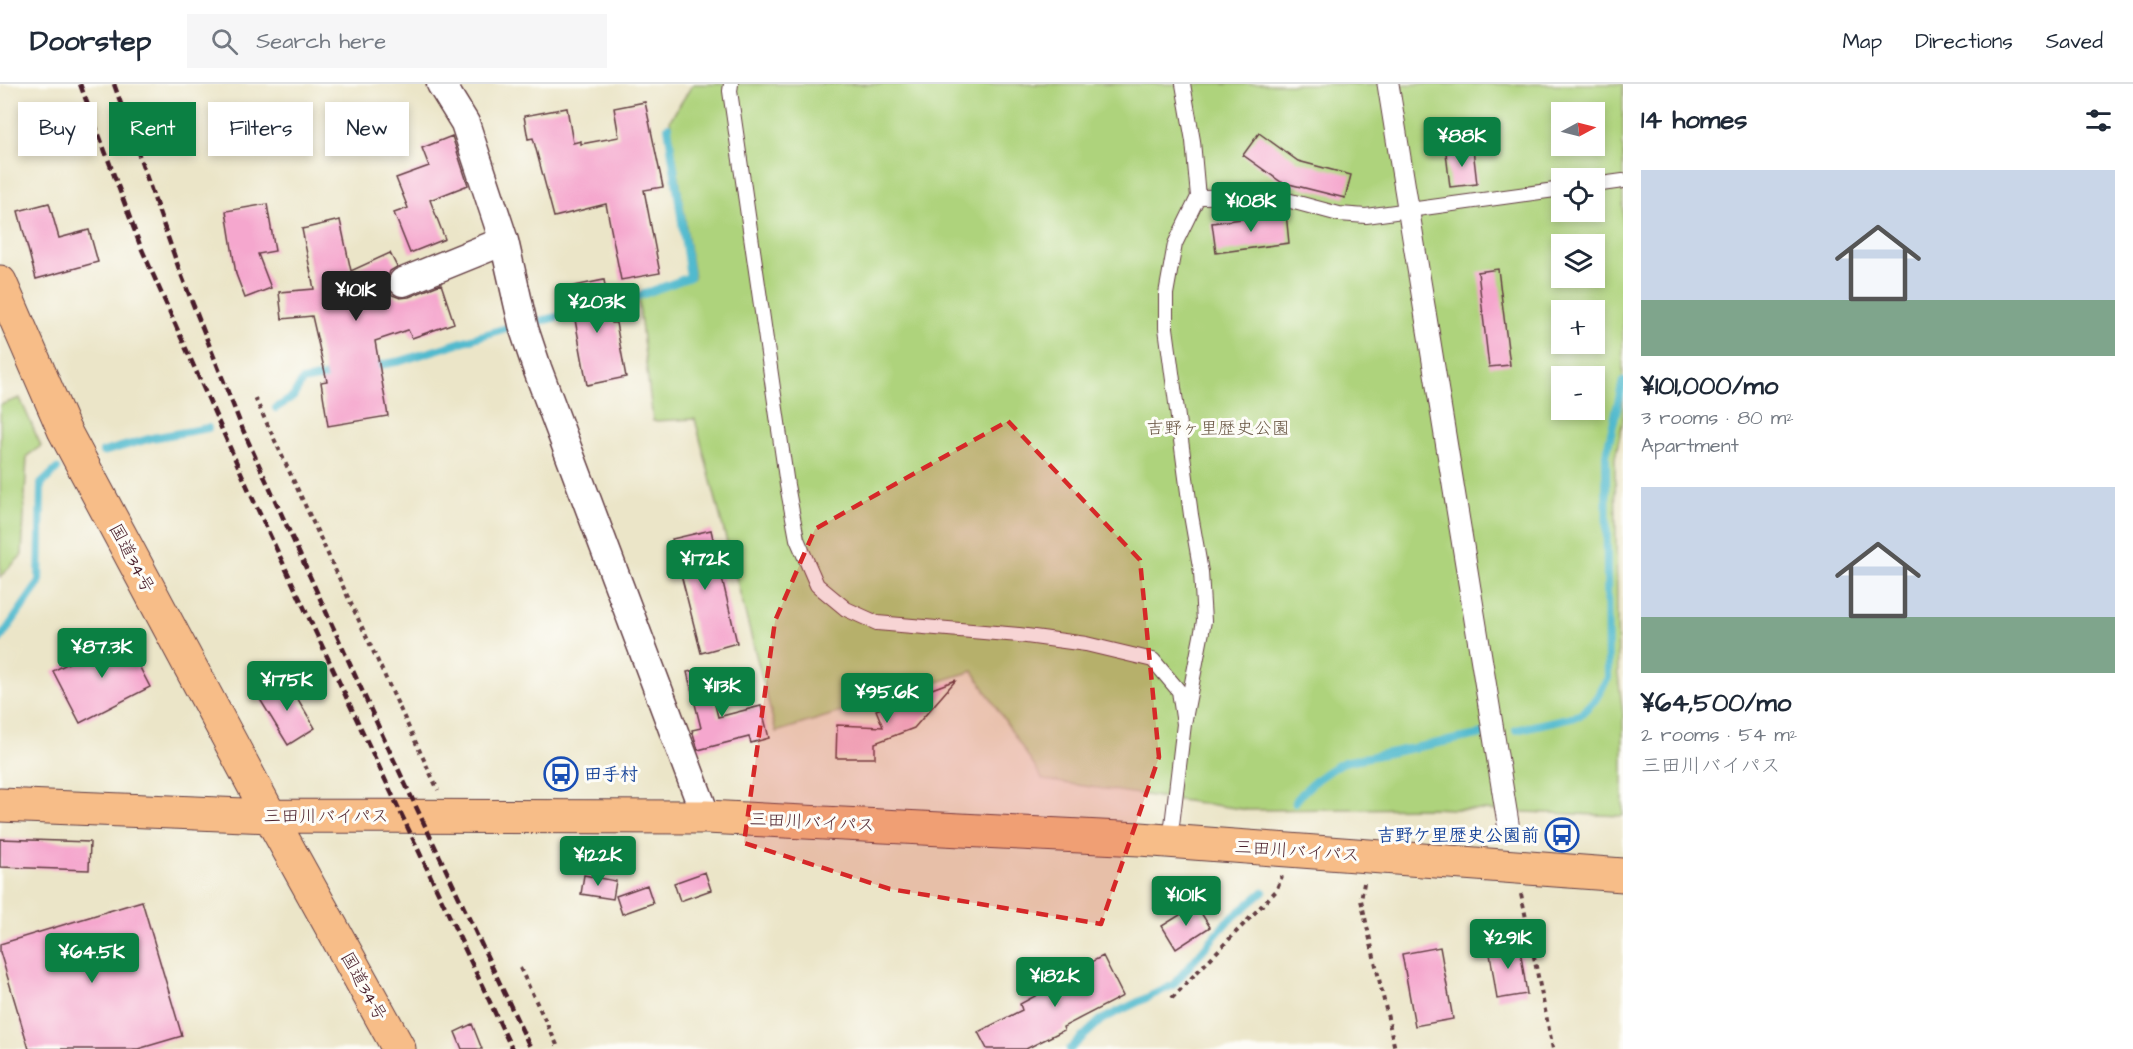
<!DOCTYPE html>
<meta charset="utf-8">
<style>
:root{--surface:#fff;--page:#f6f6f7;--text:#1f2937;--muted:#747a83;--line:#e0e1e3;--accent:#0b8043}
body{margin:0;font-family:"Architects Daughter","Klee One",sans-serif;background:var(--page);color:var(--text);height:100vh;display:flex;flex-direction:column;font-size:22px;white-space:nowrap}
*{box-sizing:border-box;margin:0}
p{font-size:20px;color:var(--muted)}
.icon{flex:none;width:33px;height:33px;fill:none;stroke:currentColor;stroke-width:2;stroke-linecap:round;stroke-linejoin:round}
.map{position:relative;flex:1;overflow:hidden}
.side{display:flex;flex-direction:column;background:var(--surface);width:510px}
.side>*{flex:none}
.guide{position:absolute;left:18px;top:18px;width:570px;height:54px;display:flex;gap:12px}
.needle{width:39px;rotate:83deg}
.tools{position:absolute;left:1551px;top:18px;display:grid;gap:12px}
.tools a{display:grid;place-items:center;width:54px;height:54px;border-radius:0px;background:var(--surface);box-shadow:0 3px 9px #0003;font-size:30px}
.price{position:absolute;translate:-50% -51px;padding:0 14px;border-radius:6px;background:var(--accent);color:#fff;font-size:20px;line-height:39px;filter:drop-shadow(0 2px 3px #0008)}
.price::after{content:'';position:absolute;left:50%;top:36px;width:18px;height:14px;margin-left:-9px;background:inherit;clip-path:polygon(0 0,100% 0,50% 100%)}
.price.on{background:#222;color:#fff}
ul{padding:0;list-style:none}
li{display:grid;align-content:center;gap:12px;height:318px;padding:0 18px}
li span{display:grid;place-items:center;height:186px;border-radius:0px;color:#555}
li>.icon{margin-inline-start:auto}
span .icon{width:108px;height:108px;fill:#fffc;stroke-width:1}
li b{font-size:26px}
h2{display:flex;justify-content:space-between;align-items:center;height:72px;padding:0 18px;font-size:26px}
.chip{padding:0 21px;border-radius:0px;background:var(--surface);box-shadow:0 3px 9px #0003;font-size:21px;line-height:54px}
.chip.on{background:var(--accent);color:#fff}
header{display:flex;align-items:center;gap:36px;box-sizing:border-box;height:84px;padding:0 30px;background:var(--surface);border-bottom:2px solid var(--line)}
header strong{font-size:28px}
nav{display:flex;gap:33px;margin-inline-start:auto;font-size:21px}
.search{width:420px;height:54px;background:var(--page);display:flex;align-items:center;gap:15px;box-sizing:border-box;padding:0 21px;border-radius:0px;color:var(--muted);font-size:22px}
main{display:flex;flex:1;min-height:0}
.map>svg:first-child{display:block}
.green{fill:#aed37c;stroke:#7c7954;stroke-width:1.5;fill-rule:evenodd}
.lines{fill:none;stroke-linecap:round;stroke-linejoin:round}
.stream{stroke:#51bace;stroke-width:8}
.building{fill:#f5a7ce}
.service-casing{stroke:#623d43;stroke-width:16}
.pedestrian-casing{stroke:#623d43;stroke-width:23}
.minor-casing{stroke:#623d43;stroke-width:31}
.trunk-casing{stroke:#623d43;stroke-width:35}
.path{stroke:#623d43;stroke-width:4;stroke-dasharray:4.5 4.5;stroke-linecap:butt}
.service{stroke:#fff;stroke-width:14}
.pedestrian{stroke:#fff;stroke-width:21}
.minor{stroke:#fff;stroke-width:28}
.trunk{stroke:#f7bd88;stroke-width:33}
.rail{stroke:#4a1f2b;stroke-width:4.5;stroke-dasharray:9 4.5;stroke-linecap:butt}
.marked{fill:#d62828;fill-opacity:0.2;stroke:#d62828;stroke-width:4.5;stroke-dasharray:12 8;stroke-linejoin:round}
.labels{text-anchor:middle;stroke-width:6;stroke-linejoin:round;paint-order:stroke}
.park-label{font-size:18px;fill:#685543;stroke:#fdfcf7}
.street-label{font-size:18px;fill:#4a1f2b;stroke:#fdfcf7}
.transit-label{font-size:18px;font-weight:bold;fill:#164399;stroke:#fdfcf7;text-anchor:start}
</style>
<header>
<strong>Doorstep</strong>
<div class="search"><svg class="icon" aria-label="search" viewBox="0 0 24 24"><circle cx="10" cy="10" r="6"/><path d="M15 15l6 6"/></svg>Search here</div>
<nav><a>Map</a><a>Directions</a><a>Saved</a></nav>
</header>
<main>
<div class="map">
<svg width="1623" height="965" viewBox="0 0 1623 965">
<rect width="100%" height="100%" fill="#fdfcf7"/>
<filter id="ink" filterUnits="userSpaceOnUse"><feTurbulence type="fractalNoise" baseFrequency=".0167" numOctaves="2"/><feDisplacementMap in="SourceGraphic" scale="12" xChannelSelector="R" yChannelSelector="G"/><feConvolveMatrix kernelMatrix="1 2 1 2 8 2 1 2 1" color-interpolation-filters="sRGB"/></filter>
<filter id="wash" filterUnits="userSpaceOnUse"><feTurbulence type="fractalNoise" baseFrequency=".008" numOctaves="4" result="noise"/><feDisplacementMap in="SourceGraphic" scale="24" xChannelSelector="R" yChannelSelector="G"/><feGaussianBlur stdDeviation="1.35" result="paint"/><feColorMatrix in="noise" values="0 0 0 0 0 0 0 0 0 0 0 0 0 0 0 0 0 1.4 0 .05"/><feComposite in="paint" operator="in"/></filter>
<g filter="url(#wash)">
<rect width="100%" height="100%" fill="#ebe5c8"/>
<path class="green" d="M693,0H1623V337L1615,374L1618,590L1623,631V732L1430,724L1248,726L1043,696L973,587L776,648L695,335L653,337L638,214L694,194L670,36ZM1562,28H1594V62H1562ZM1562,94H1594V128H1562ZM1562,160H1594V194H1562ZM1562,226H1594V260H1562ZM1562,292H1594V326H1562Z
M20,314L41,362L27,372L22,471L0,493V321Z"/>
<g class="lines">
<path class="stream" d="M599,222L633,214L690,193L668,43
M540,237L582,227
M369,283L401,277L506,244
M276,324L293,313L302,297L334,291
M103,368L152,354L208,344
M0,555L39,499L41,400L57,385
M1516,646L1580,631L1595,616L1608,594L1606,371L1623,297
M1295,718C1309,700 1324,688 1344,678L1483,650
M1070,965L1101,936L1173,901L1226,839L1263,808"/>
</g>
<g id="blocks">
<path class="building" d="M645,18L663,103L644,106L660,189L621,196L606,120L554,133L533,54L528,55L524,32L567,24L573,59L581,57V60L619,53L614,24Z
M1259,49L1298,77L1351,91L1345,114L1281,98L1243,71Z
M452,52L468,101L430,116L445,155L410,169L394,129L408,124L396,94L429,82L422,64Z
M1473,65L1477,100L1450,103L1446,69Z
M49,119L59,154L89,146L98,178L36,195L18,127Z
M267,120L275,167L258,170L271,204L245,214L236,190L226,127Z
M1286,129L1289,159L1216,169L1212,139Z
M340,136L351,187L390,169L397,183L390,187L387,195L388,204L392,211L400,214L409,213L441,200L454,239L412,254L408,246L375,257L388,332L328,342L321,298L327,297L312,232L282,235L279,208L314,205L302,145Z
M1498,185L1510,281L1489,283L1478,188Z
M604,196L612,239H616L626,293L587,301L569,203Z
M711,446L737,559L701,569L672,455Z
M123,551L150,603L80,639L53,587Z
M706,584L718,633L761,622L769,654L751,659L749,653L698,666L692,646L701,644L687,588Z
M286,595L315,644L288,661L258,612Z
M956,596L914,644L875,659V674H836L837,641L883,643L876,626Z
M0,755L90,758L89,786L0,783Z
M705,788L711,806L680,817L674,799Z
M584,791L616,797L613,815L581,810Z
M647,801L653,819L622,830L616,812Z
M142,817L182,952L138,965H29L0,868V860Z
M1196,821L1210,843L1176,865L1162,842Z
M1519,858L1527,910L1497,915L1489,863Z
M1440,863L1453,935L1415,942L1402,870Z
M1103,872L1123,912L1063,943L1064,946L1026,965H987L978,948L1022,926L1020,920L1065,896L1063,892Z
M472,940L482,965H462L455,948Z"/>
</g>
</g>
<g filter="url(#ink)">
<use href="#blocks" fill-opacity="0" stroke="#623d43" stroke-width="1.5"/>
<g class="lines">
<g class="service-casing">
<path id="service" d="M731,0L730,7L787,401L797,455L817,501L846,525L877,539L1019,551L1086,560L1153,576L1179,607L1184,640
M1594,101L1623,97
M1198,113L1272,112L1339,130L1366,132L1562,105
M1170,758L1184,640L1204,537L1201,488L1191,431L1166,244V210L1175,160L1198,113L1193,57L1183,0"/>
</g>
<g class="pedestrian-casing">
<path id="pedestrian" d="M1388,0L1508,739"/>
</g>
<g class="minor-casing">
<path id="minor" d="M441,0L465,39L504,157L524,245L537,284L706,733
M403,198L504,157"/>
</g>
<g class="trunk-casing">
<path id="trunk" d="M0,198L64,346L270,732L399,965
M0,721L270,732L706,733L1140,755L1623,791"/>
</g>
<path class="path" d="M255,314L438,706
M1364,799L1361,816L1395,965
M1521,810L1553,965
M520,884L559,965
M1172,914L1276,807L1282,792"/>
<use href="#service" class="service"/>
<use href="#pedestrian" class="pedestrian"/>
<use href="#minor" class="minor"/>
<use href="#trunk" class="trunk"/>
<path class="rail" d="M80,0L140,161L251,411L512,965
M114,0L179,185L243,346L391,670L531,965"/>
</g>
</g>
<path class="marked" d="M1008,337L1140,476L1159,673L1101,840L890,805L744,759L775,537L815,445Z"/>
<defs>
<g id="bus-ring" transform="scale(1.725)"><circle r="9.5" fill="#fdfcf7" stroke="#1a4fb4" stroke-width="1.5"/><path d="M-5-6H5V4H4V6H2V4H-2V6H-4V4H-5ZM-3.5-4V0h7V-4ZM-3.5 1.2v1.5H-2V1.2ZM2 1.2v1.5H3.5V1.2Z" fill="#1a4fb4"/></g>
</defs>
<g fill-rule="evenodd">
<use href="#bus-ring" x="561" y="690"/>
<use href="#bus-ring" x="1562" y="751"/>
</g>
<g class="labels">
<g class="park-label">
<text x="1218" y="350">吉野ヶ里歴史公園</text>
</g>
<g class="street-label">
<text transform="translate(132 474) rotate(62)" y="6">国道34号</text>
<text x="326" y="738">三田川バイパス</text>
<text transform="translate(812 738) rotate(3)" y="6">三田川バイパス</text>
<text transform="translate(1297 767) rotate(4)" y="6">三田川バイパス</text>
<text transform="translate(364 902) rotate(61)" y="6">国道34号</text>
</g>
<g class="transit-label">
<text x="584" y="696">田手村</text>
<text x="1539" y="757" text-anchor="end">吉野ケ里歴史公園前</text>
</g>
</g>
</svg>
<div class="tools">
<a><svg class="needle" viewBox="-14 -14 28 28"><path d="M0-13l5 13h-10z" fill="#e53935"/><path d="M0 13l5-13h-10z" fill="#747a83"/></svg></a>
<a><svg class="icon" aria-label="locate" viewBox="0 0 24 24"><circle cx="12" cy="12" r="6"/><path d="M12 2v4M12 18v4M2 12h4M18 12h4"/></svg></a>
<a><svg class="icon" aria-label="layers" viewBox="0 0 24 24"><path d="M12 4l9 5-9 5-9-5zM3 14l9 5 9-5"/></svg></a>
<a>+</a>
<a>−</a>
</div>
<b class="price" style="left:1462px;top:84px">¥88K</b>
<b class="price" style="left:1251px;top:149px">¥108K</b>
<b class="price on" style="left:356px;top:238px">¥101K</b>
<b class="price" style="left:597px;top:250px">¥203K</b>
<b class="price" style="left:705px;top:507px">¥172K</b>
<b class="price" style="left:102px;top:595px">¥87.3K</b>
<b class="price" style="left:287px;top:628px">¥175K</b>
<b class="price" style="left:722px;top:634px">¥113K</b>
<b class="price" style="left:887px;top:640px">¥95.6K</b>
<b class="price" style="left:598px;top:803px">¥122K</b>
<b class="price" style="left:1186px;top:843px">¥101K</b>
<b class="price" style="left:1508px;top:886px">¥291K</b>
<b class="price" style="left:92px;top:900px">¥64.5K</b>
<b class="price" style="left:1055px;top:924px">¥182K</b>
<div class="guide">
<a class="chip">Buy</a>
<a class="chip on">Rent</a>
<a class="chip">Filters</a>
<a class="chip">New</a>
</div>
</div>
<section class="side">
<h2>14 homes<svg class="icon" aria-label="filters" viewBox="0 0 24 24"><path d="M4 7h16M4 17h16"/><circle cx="9" cy="7" r="2"/><circle cx="15" cy="17" r="2"/></svg></h2>
<ul>
<li><span style="background:linear-gradient(#c9d6e8 70%,#7fa58c 0)"><svg class="icon" aria-label="home" viewBox="0 0 24 24"><path d="M3 11l9-7 9 7M6 9v11h12V9"/></svg></span><div><b>¥101,000/mo</b><p>3 rooms · 80 m²</p><p>Apartment</p></div></li>
<li><span style="background:linear-gradient(#c9d6e8 70%,#7fa58c 0)"><svg class="icon" aria-label="home" viewBox="0 0 24 24"><path d="M3 11l9-7 9 7M6 9v11h12V9"/></svg></span><div><b>¥64,500/mo</b><p>2 rooms · 54 m²</p><p>三田川バイパス</p></div></li>
</ul>
</section>
</main>
